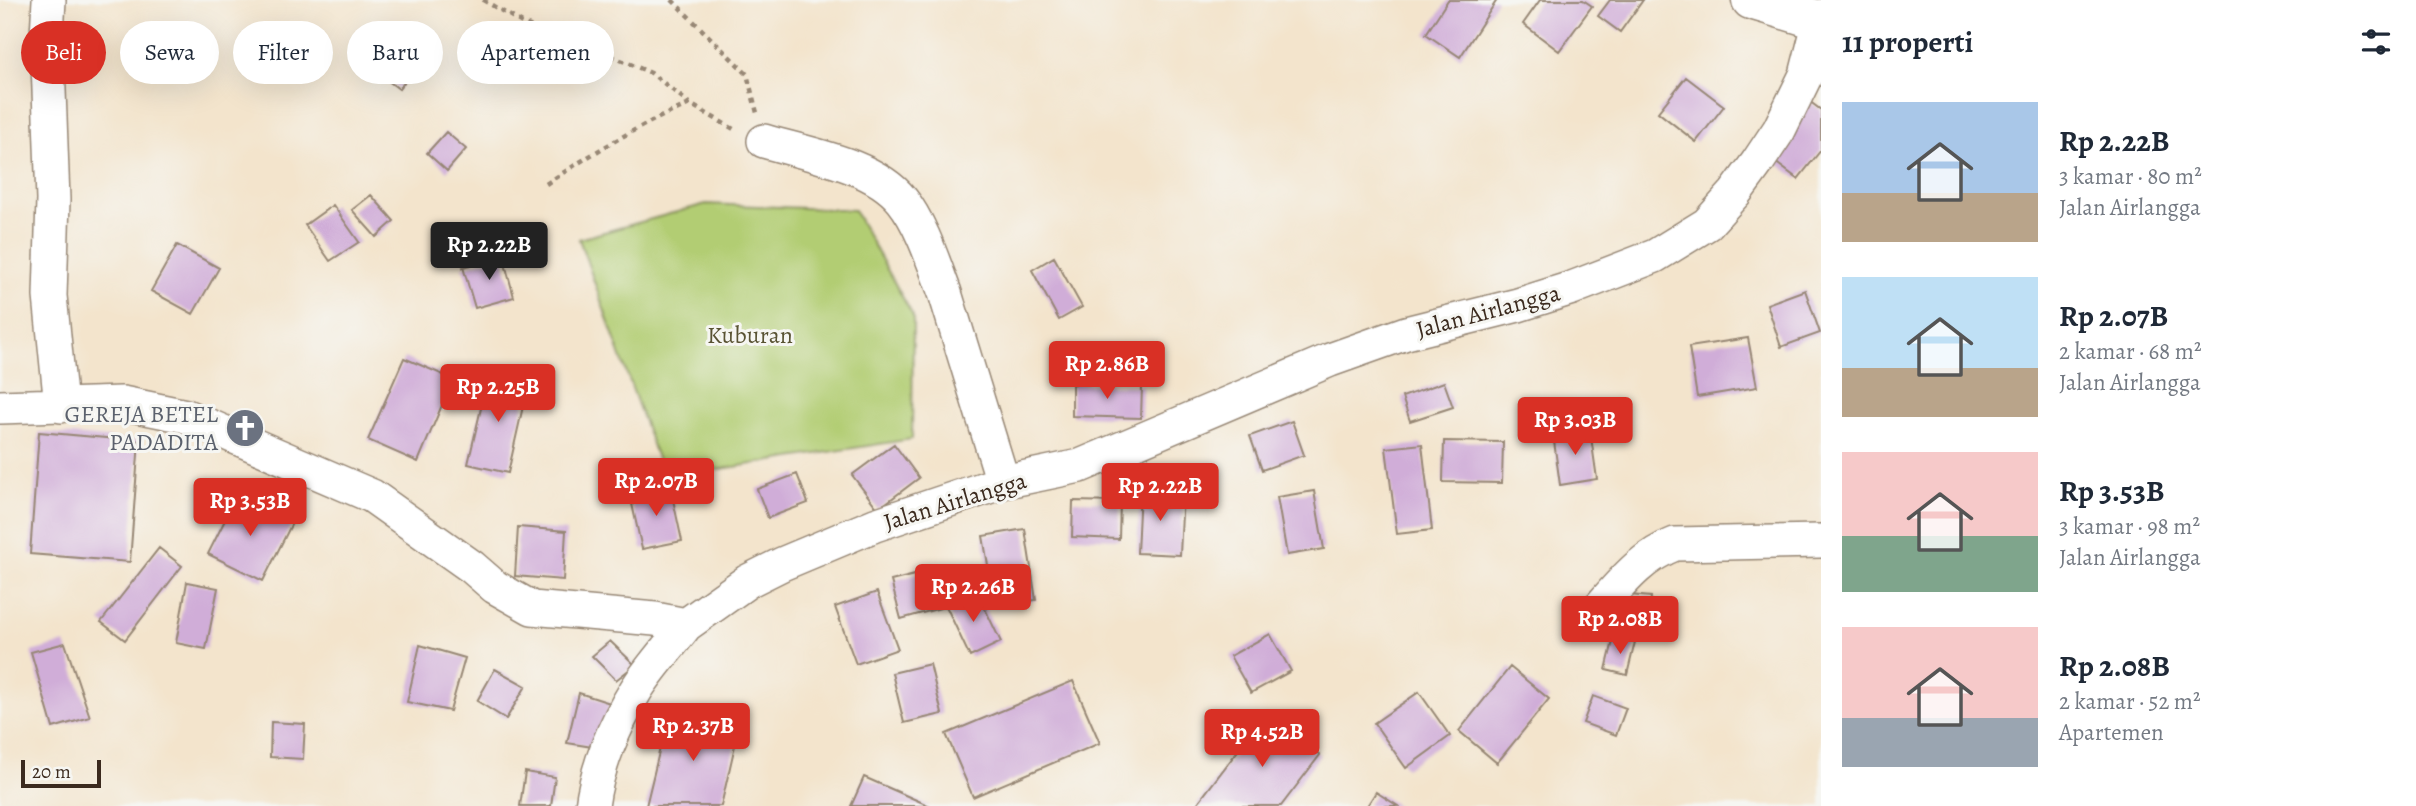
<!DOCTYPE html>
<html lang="id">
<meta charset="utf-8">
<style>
:root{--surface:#fff;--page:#f6f6f7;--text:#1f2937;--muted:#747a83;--accent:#d93025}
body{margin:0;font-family:Alegreya,serif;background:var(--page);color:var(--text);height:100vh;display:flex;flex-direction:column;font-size:26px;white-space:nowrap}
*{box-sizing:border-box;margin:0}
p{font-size:23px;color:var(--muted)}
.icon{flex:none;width:38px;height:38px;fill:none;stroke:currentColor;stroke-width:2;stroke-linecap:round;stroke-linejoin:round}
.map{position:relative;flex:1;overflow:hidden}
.details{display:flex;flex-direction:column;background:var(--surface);width:595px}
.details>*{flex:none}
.hud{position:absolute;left:21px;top:21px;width:665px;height:63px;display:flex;gap:14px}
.scale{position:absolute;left:21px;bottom:18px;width:80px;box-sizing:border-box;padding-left:7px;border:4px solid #3b2a1e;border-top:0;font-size:19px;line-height:24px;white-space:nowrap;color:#3b2a1e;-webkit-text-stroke:5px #f6f6f2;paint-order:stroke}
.price{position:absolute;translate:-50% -60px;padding:0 16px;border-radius:7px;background:var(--accent);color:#fff;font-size:23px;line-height:46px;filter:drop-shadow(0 2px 4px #0008)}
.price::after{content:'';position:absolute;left:50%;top:42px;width:21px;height:16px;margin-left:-10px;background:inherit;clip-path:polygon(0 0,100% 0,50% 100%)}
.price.current{background:#222;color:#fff}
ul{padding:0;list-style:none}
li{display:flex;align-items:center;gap:21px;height:175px;padding:0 21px}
li span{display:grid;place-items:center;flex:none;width:196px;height:140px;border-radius:0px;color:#555}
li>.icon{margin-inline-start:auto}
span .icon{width:84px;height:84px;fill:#fffc;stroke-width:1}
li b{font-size:30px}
h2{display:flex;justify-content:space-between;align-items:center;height:84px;padding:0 21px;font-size:30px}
.pill{padding:0 24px;border-radius:32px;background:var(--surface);box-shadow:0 7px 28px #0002;font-size:24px;line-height:63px}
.pill.current{background:var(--accent);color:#fff}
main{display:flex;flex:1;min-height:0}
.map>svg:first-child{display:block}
.green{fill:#b2cd73;stroke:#767c48;stroke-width:2}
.building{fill:#d0add8}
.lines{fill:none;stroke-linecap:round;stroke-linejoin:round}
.minor-casing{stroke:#978775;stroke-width:36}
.highway-casing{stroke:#978775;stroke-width:41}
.path{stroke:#978775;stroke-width:4.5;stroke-dasharray:5 5;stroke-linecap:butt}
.minor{stroke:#fff;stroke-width:33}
.highway{stroke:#fff;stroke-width:38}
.labels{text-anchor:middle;stroke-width:6;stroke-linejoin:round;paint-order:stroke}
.street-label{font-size:24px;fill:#3b2a1e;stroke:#f6f6f2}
.park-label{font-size:24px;fill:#595333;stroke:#f6f6f2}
.worship-label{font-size:24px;fill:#5b616d;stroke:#f6f6f2;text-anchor:end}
</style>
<main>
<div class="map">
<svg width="1821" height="806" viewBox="0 0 1821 806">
<rect width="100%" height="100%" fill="#f6f6f2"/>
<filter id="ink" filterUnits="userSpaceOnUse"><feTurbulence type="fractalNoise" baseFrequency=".0143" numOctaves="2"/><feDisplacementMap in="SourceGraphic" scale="14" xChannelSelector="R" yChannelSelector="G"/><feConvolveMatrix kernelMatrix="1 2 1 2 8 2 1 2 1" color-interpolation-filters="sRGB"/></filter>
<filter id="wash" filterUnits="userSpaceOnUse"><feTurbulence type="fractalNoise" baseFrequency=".00686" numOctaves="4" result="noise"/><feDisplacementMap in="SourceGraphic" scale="28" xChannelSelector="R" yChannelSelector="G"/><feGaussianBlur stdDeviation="1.57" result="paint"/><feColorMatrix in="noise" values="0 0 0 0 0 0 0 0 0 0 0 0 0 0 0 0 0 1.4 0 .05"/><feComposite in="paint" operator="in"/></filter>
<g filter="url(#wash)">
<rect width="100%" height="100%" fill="#f3e4cc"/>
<path class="green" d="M706,204L854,210L913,316L912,439L664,478L579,239Z"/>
<g id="blocks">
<path class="building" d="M1448,0H1497L1460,57L1426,34Z
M1540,0H1583L1592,6L1559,51L1523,24Z
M1610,0H1643L1620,32L1598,16Z
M404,31L429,50L399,89L374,70Z
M1686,77L1724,106L1696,142L1658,112Z
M1809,101L1821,110V150L1798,179L1767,156Z
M446,132L466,149L447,171L427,153Z
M371,195L394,221L376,237L352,210Z
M333,205L359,242L330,261L305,225Z
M177,245L219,268L193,314L151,291Z
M503,256L514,297L475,308L463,267Z
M1054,257L1082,307L1059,320L1032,270Z
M1805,290L1820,333L1781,347L1767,304Z
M1748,338L1757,387L1697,397L1689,347Z
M404,358L453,379L418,462L368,440Z
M489,374L528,384L508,473L468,464Z
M1444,382L1453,407L1410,421L1402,397Z
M1072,384L1142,386L1141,418L1072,416Z
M1292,421L1304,455L1262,470L1250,436Z
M1590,430L1597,479L1560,485L1553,434Z
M39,432L139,441L130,562L30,554Z
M1444,441L1503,442L1502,483L1443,482Z
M894,444L919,478L878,509L852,475Z
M1422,444L1432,530L1397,534L1386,448Z
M797,474L808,503L768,518L757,489Z
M670,486L682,541L642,549L630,495Z
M1140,490L1183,493L1180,555L1137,553Z
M1314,491L1324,549L1287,555L1277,497Z
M237,496L292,523L263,581L208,554Z
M1073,501L1120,502L1119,539L1072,537Z
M518,527L566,531L563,580L515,576Z
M1025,529L1036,600L995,606L983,536Z
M159,548L182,566L125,640L101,622Z
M934,570L944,607L901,619L891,581Z
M187,582L218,588L206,649L176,643Z
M877,592L898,649L856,664L835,607Z
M977,592L1001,642L970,657L946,606Z
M1630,595L1651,597L1649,615L1629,613Z
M1270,634L1291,671L1251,693L1230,656Z
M1614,637L1635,642L1627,675L1606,670Z
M610,641L635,665L616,680L592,656Z
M65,643L90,717L53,728L31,652Z
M420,645L465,658L450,711L407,702Z
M930,664L942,714L904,723L892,673Z
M1510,667L1549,699L1497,763L1459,731Z
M495,669L526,686L506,719L477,701Z
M1073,681L1100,743L973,797L946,734Z
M1419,692L1450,736L1406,768L1374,723Z
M579,693L610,703L599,748L567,743Z
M1593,696L1626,708L1616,735L1583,723Z
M669,711L739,728L721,806H646Z
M1266,714L1320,755L1281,806H1199L1197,804Z
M271,722L305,724L303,759L270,757Z
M525,772L555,777L551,806H520Z
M864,777L930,806H851Z
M1376,792L1398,806H1367Z"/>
</g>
</g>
<g filter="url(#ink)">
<use href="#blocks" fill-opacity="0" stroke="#978775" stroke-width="2"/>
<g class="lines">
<g class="minor-casing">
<path id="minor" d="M49,0L47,35L53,200L50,296L61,406
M764,141C807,154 873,164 902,200C921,223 934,264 945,293L1003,482
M0,407L122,403L186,416L372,496L472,567L495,587L532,608L655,619L686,625L748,581L782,564L875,525L1003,482L1080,466L1330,360L1406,333L1518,305L1572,288L1655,256L1707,224L1735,193L1757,163L1779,130L1806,75L1821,16
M1590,618C1617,589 1638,558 1675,544L1821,541
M592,806C597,766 615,724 636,690C650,667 670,646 686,625"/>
</g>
<g class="highway-casing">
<path id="highway" d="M1751,0L1821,21"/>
</g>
<path class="path" d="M483,0L524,24L581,43L651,73L689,103
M672,0L747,74L757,113
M546,184C593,153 638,125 690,104L737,131"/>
<use href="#minor" class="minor"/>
<use href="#highway" class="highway"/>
</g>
</g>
<defs>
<g id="church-disc" transform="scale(2.0125)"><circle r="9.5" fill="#6b7280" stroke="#f6f6f2"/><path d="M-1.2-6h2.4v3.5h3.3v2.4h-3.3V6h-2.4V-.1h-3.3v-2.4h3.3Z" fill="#fff"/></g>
</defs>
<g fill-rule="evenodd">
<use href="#church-disc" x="245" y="428"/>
</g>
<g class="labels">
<g class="street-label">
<text transform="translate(1488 311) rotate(-15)" y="8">Jalan Airlangga</text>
<text transform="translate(955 501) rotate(-17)" y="8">Jalan Airlangga</text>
</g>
<g class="park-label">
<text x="750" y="343">Kuburan</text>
</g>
<g class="worship-label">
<text x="218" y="422">GEREJA BETEL<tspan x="218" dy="28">PADADITA</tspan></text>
</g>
</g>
</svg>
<div class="scale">20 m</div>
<b class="price current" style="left:489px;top:282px">Rp 2.22B</b>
<b class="price" style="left:1107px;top:401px">Rp 2.86B</b>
<b class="price" style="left:498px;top:424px">Rp 2.25B</b>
<b class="price" style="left:1575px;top:457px">Rp 3.03B</b>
<b class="price" style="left:656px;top:518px">Rp 2.07B</b>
<b class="price" style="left:1160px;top:523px">Rp 2.22B</b>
<b class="price" style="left:250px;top:538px">Rp 3.53B</b>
<b class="price" style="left:973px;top:624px">Rp 2.26B</b>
<b class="price" style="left:1620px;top:656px">Rp 2.08B</b>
<b class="price" style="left:693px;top:763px">Rp 2.37B</b>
<b class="price" style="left:1262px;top:769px">Rp 4.52B</b>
<div class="hud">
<a class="pill current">Beli</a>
<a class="pill">Sewa</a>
<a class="pill">Filter</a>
<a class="pill">Baru</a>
<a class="pill">Apartemen</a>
</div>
</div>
<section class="details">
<h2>11 properti<svg class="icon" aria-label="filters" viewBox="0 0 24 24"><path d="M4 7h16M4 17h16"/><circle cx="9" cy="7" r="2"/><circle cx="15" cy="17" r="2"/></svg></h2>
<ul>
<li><span style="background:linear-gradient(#a9c7e8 65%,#b9a48a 0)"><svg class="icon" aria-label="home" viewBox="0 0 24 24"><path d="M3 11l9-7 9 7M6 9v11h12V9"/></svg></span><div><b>Rp 2.22B</b><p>3 kamar · 80 m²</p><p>Jalan Airlangga</p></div></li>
<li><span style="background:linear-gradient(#bfe0f5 65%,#b9a48a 0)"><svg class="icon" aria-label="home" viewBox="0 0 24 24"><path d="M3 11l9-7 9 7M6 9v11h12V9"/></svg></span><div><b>Rp 2.07B</b><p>2 kamar · 68 m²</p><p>Jalan Airlangga</p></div></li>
<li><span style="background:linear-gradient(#f6c9c9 60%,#7fa58c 0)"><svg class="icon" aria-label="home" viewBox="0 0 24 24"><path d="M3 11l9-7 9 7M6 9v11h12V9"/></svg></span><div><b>Rp 3.53B</b><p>3 kamar · 98 m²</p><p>Jalan Airlangga</p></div></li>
<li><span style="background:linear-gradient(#f6c9c9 65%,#9aa5b1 0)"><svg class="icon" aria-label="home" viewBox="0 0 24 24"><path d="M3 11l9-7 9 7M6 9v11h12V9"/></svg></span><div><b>Rp 2.08B</b><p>2 kamar · 52 m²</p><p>Apartemen</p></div></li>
</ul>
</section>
</main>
